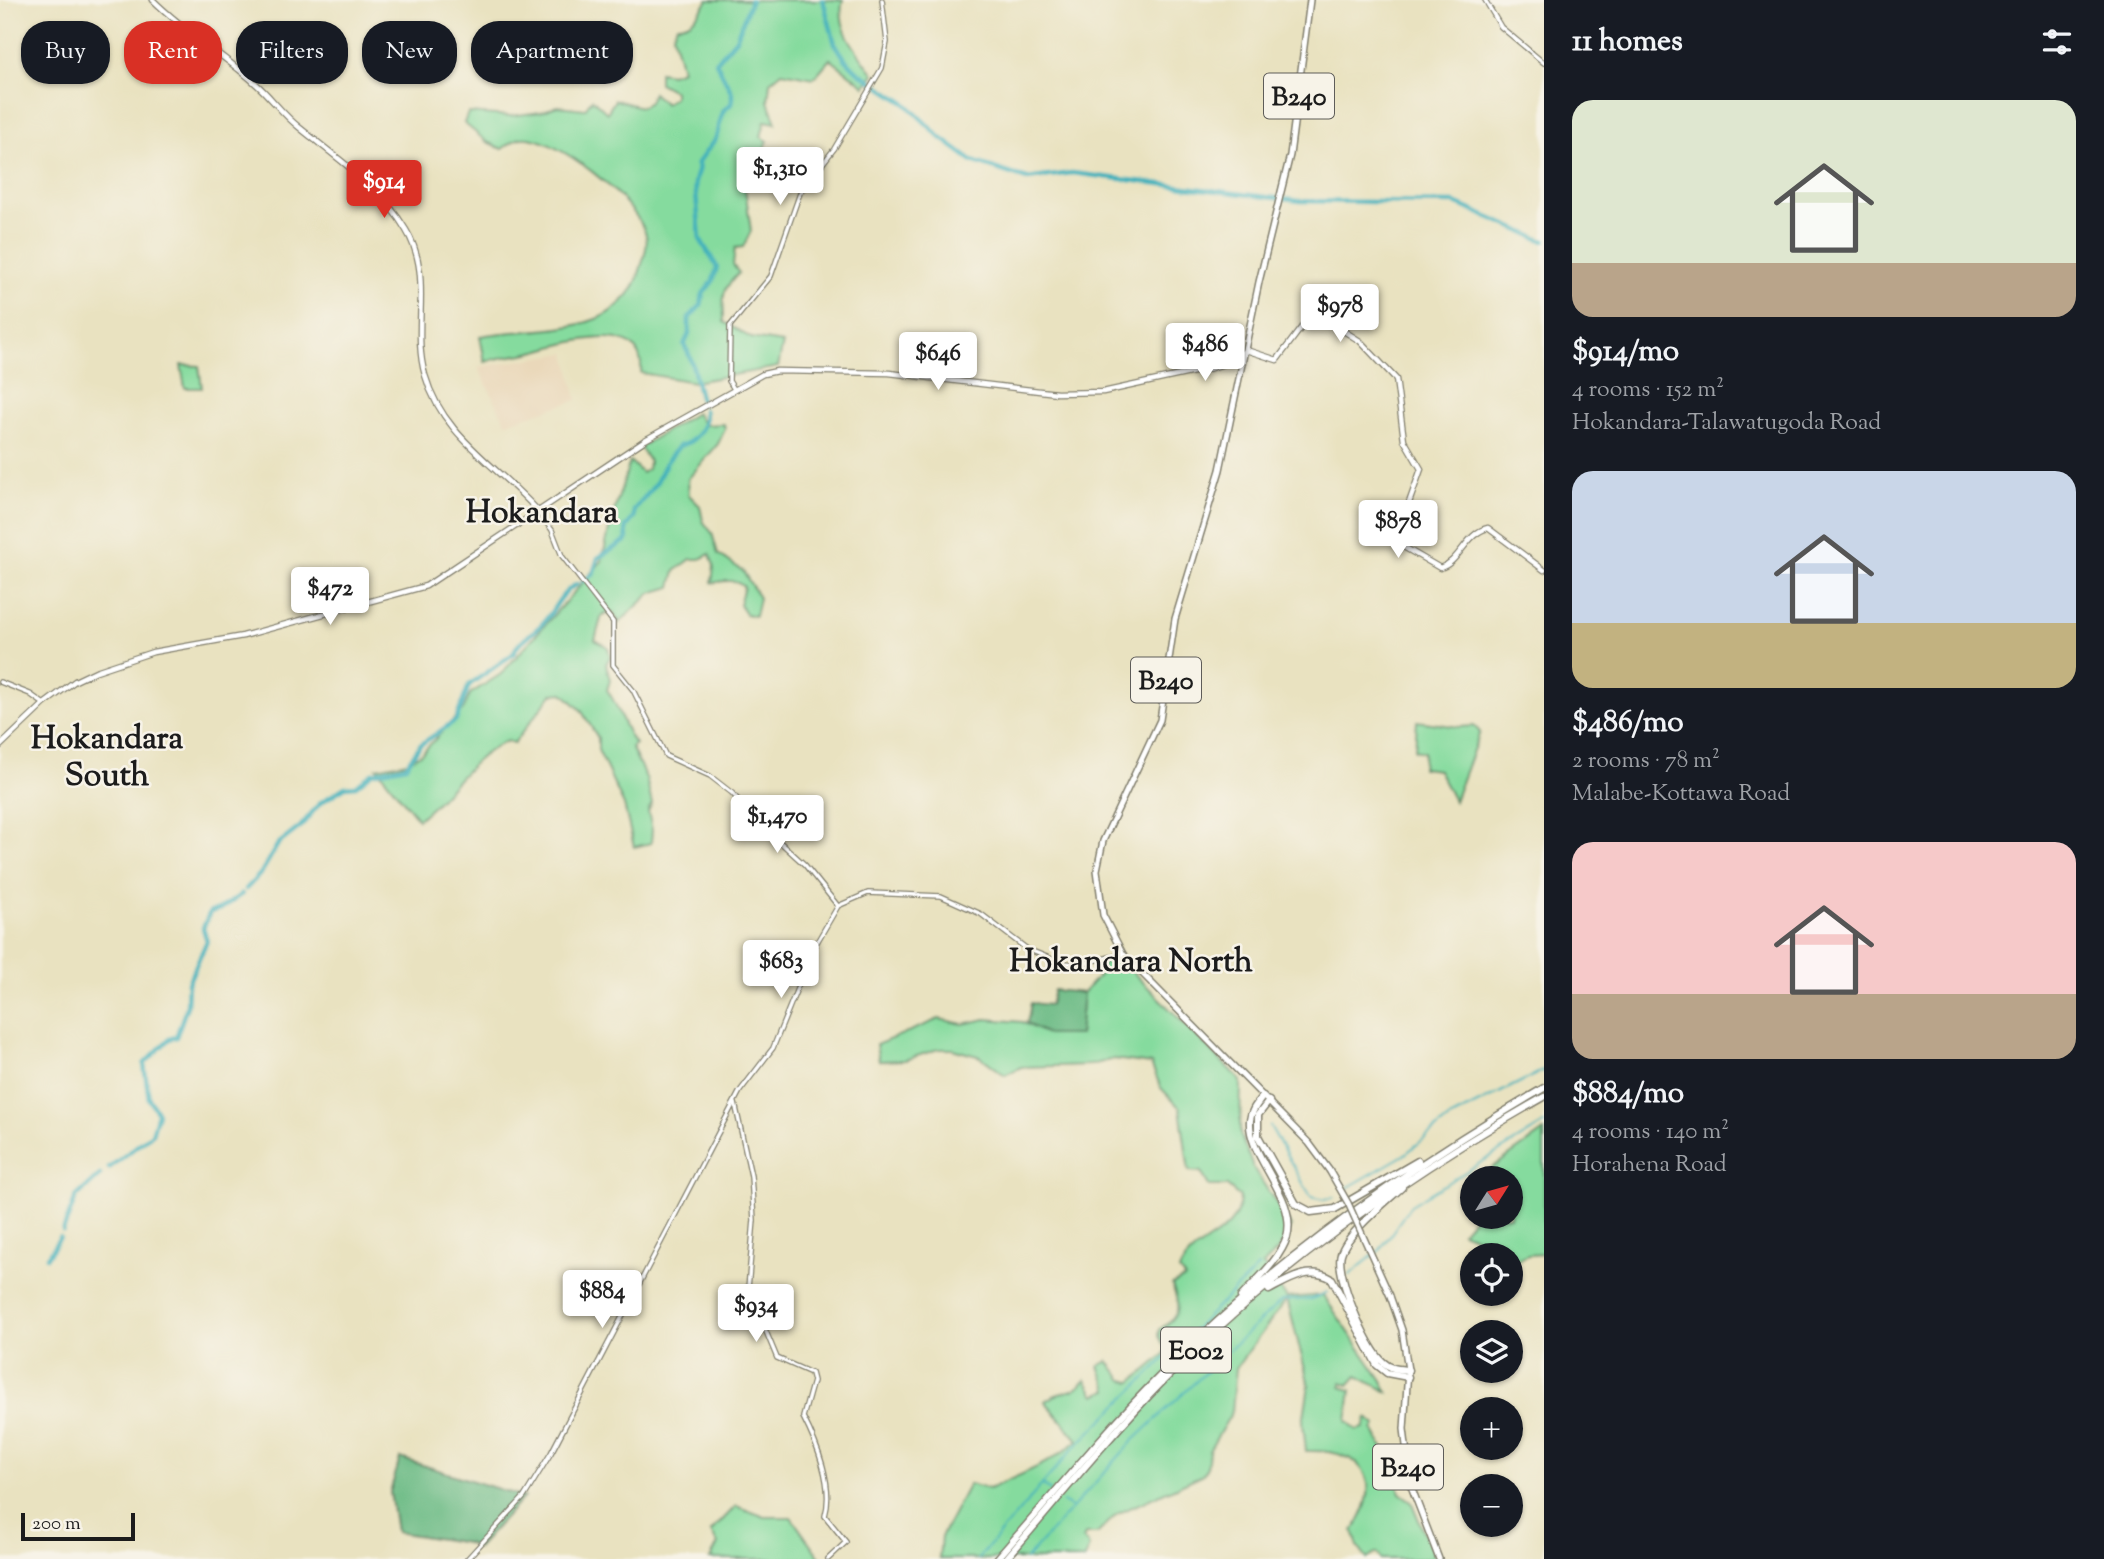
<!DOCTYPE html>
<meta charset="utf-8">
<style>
:root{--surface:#171b24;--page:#242831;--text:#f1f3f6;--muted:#9ea1a6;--accent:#d93025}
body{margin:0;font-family:"Sorts Mill Goudy",serif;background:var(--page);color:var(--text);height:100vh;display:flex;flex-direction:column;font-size:26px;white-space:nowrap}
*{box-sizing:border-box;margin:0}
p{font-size:23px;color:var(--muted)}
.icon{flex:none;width:38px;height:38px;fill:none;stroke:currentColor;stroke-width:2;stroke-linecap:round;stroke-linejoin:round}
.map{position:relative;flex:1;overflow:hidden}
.panel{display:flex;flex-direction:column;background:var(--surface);width:560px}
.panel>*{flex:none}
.guide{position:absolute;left:21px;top:21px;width:665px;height:63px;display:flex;gap:14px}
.needle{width:46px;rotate:53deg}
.buttons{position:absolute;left:1460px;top:1166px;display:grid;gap:14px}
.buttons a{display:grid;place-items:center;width:63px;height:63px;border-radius:50%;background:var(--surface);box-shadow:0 2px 5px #0004;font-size:35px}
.scale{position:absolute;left:21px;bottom:18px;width:114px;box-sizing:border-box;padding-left:7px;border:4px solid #1c1c1c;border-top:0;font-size:19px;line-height:24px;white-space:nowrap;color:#1c1c1c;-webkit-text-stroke:5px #f7f3e8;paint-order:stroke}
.price{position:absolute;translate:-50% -60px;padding:0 16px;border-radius:7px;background:#fff;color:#222;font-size:23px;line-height:46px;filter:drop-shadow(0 2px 4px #0008)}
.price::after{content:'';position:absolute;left:50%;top:42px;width:21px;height:16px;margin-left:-10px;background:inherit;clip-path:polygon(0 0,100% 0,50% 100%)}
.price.current{background:var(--accent);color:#fff}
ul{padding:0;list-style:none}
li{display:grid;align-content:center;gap:14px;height:371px;padding:0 28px}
li span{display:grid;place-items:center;height:217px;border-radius:21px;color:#555}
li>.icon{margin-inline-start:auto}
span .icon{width:126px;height:126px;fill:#fffc;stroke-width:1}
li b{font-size:30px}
h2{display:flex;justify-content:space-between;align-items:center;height:84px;padding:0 28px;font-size:30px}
.chip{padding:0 24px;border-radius:28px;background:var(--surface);box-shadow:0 2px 5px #0004;font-size:24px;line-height:63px}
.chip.current{background:var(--accent);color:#fff}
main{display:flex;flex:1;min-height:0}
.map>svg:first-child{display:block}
.built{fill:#ead8ba}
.green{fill:#85db9e;stroke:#507c5d;stroke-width:2}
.forest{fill:#6cbb85;stroke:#446c50;stroke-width:2}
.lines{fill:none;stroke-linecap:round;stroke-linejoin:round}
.stream{stroke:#41b1bb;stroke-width:2}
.canal{stroke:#41b1bb;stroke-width:4.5}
.tertiary-casing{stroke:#827f6e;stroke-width:6}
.secondary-casing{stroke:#827f6e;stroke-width:7}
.primary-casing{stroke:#827f6e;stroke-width:8}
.motorway-casing{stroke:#827f6e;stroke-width:9}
.tertiary{stroke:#fff;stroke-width:3.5}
.secondary{stroke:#fff;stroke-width:4.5}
.primary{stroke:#fff;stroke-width:5}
.motorway{stroke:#fff;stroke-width:6}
.primary-bridge-casing{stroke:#827f6e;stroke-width:8;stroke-linecap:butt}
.primary-bridge{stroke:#fff;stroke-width:5}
.labels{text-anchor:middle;stroke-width:5;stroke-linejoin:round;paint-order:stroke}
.shield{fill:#f7f3e8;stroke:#5e5c59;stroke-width:2}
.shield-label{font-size:26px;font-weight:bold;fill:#1c1c1c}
.quarter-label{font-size:32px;font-weight:bold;fill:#1c1c1c;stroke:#f7f3e8}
</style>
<main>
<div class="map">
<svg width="1544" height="1559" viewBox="0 0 1544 1559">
<rect width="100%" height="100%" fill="#f7f3e8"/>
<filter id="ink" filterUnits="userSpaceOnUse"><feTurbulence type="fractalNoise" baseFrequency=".0143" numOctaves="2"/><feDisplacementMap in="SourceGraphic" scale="14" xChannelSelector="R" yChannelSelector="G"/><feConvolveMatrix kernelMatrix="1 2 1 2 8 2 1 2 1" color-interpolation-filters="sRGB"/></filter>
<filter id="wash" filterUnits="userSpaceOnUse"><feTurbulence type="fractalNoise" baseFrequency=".00686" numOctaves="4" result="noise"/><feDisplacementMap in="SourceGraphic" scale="28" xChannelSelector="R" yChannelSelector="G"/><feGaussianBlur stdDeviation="1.57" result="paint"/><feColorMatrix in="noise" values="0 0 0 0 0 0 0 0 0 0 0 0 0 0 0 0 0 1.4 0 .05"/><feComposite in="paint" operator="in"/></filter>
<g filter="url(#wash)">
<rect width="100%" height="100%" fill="#e9e2c0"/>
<path class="built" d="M566,353L577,400L506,423L478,367Z"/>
<path class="green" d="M708,0H843C835,29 858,52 874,74L865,86L830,59L814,78L782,72L770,82L768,101L776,123L765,121L761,137L768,141L745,188L751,231L743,247L735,248L733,265L739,273C719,293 724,295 724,322L751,338L783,343L778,367L694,382L641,373C646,315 561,345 533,352C517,356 502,356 485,362L480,336C517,329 560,333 596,319C614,312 633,294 638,277C641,265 649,248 646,235C638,202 555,134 521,138C515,139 508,145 502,149L487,142L464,123L468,113L510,116L541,112L557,106L585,109L592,99L607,113L615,100L641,107L649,102L653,93L665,104L674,97V91L659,83V72L671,74L682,70L673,35L677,25C692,26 701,11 708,0Z
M181,365L199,366L202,388H185Z
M696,413L704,425L724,424L725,429L718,444L688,479L689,495L700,506L703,521L712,533L718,554L743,571L759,598L755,616L746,614L739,604L744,587C734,578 724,581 712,583L714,566L710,554L700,559H691L675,571L671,587L651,593L619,623L613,612L602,615L595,640L608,647L610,657L606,664L610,680L607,690C620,707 622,727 635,744L631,747L646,778L652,804L648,811L652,830L651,843L634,847L624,805L598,750V738L581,710L563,693L552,694L514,743L507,741C468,758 451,794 418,819L377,768L407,762L422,753L463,710L470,694L501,674L602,561L611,521L630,461L642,473L648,469L649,461L640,447Z
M1417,721L1459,727L1474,726L1480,732L1454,801L1438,770L1422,768L1424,752L1415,750Z
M1120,959L1241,1081L1240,1134L1254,1169L1291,1226L1279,1249L1263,1265L1287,1298L1323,1295L1381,1379L1388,1392L1357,1376L1349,1385L1341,1382V1387L1351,1390L1347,1421L1357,1430L1364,1428L1367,1418L1376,1425L1373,1430L1393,1465L1400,1493L1411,1501L1435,1559H1381L1377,1553L1367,1559L1358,1547L1353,1531C1385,1481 1365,1449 1306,1451L1303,1423L1309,1385L1287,1299L1236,1368L1232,1412L1209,1451L1207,1469L1202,1475L1117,1514L1097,1534H1086L1083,1539L1089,1546L1085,1559H939L941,1537L969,1484L989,1489C1019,1475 1053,1463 1078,1440L1045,1401C1058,1390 1074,1395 1086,1380L1095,1395L1108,1390L1099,1366L1108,1361L1123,1380L1132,1382L1164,1355L1166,1349L1159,1336L1160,1329C1182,1316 1180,1306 1172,1285L1185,1278L1179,1271C1191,1238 1239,1238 1240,1197L1227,1186H1209L1201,1172L1189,1171L1180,1108L1161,1088L1151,1064L1114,1059L1091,1065L1021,1067L1005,1075L981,1057L952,1049H938L905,1060L879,1061L876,1045L939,1019L963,1024L986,1019L1022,1022L1049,1035H1079L1083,993L1101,973L1103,963Z
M1544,1131V1254L1528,1255L1510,1263V1255H1489V1247L1482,1240L1462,1232L1475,1216H1510V1178H1478Z
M736,1506L765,1517H791L821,1559H710L718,1544L711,1532Z"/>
<path class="forest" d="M1054,990L1083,993L1079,1035H1049L1027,1024L1031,1003L1050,1005Z
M400,1458L524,1497L477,1548L467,1543L396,1532L390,1492Z"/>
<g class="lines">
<path class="stream" d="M1270,1126L1311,1197L1324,1200L1334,1197
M1347,1188L1404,1155L1450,1118L1544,1070
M1349,1275L1380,1250L1411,1205L1544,1124
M1043,1485L1050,1491
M1063,1502L1071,1507
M978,1559L1072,1450L1259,1266
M1026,1559L1132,1442L1281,1301L1312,1299L1327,1292"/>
<path class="canal" d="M823,0L835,44L846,60L858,72L905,103L941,138L972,161L1027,179L1072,173L1300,201L1455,203L1544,241
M702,404C695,384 695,362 684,345L689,334V318L701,305L703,294L713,281L717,267L700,239L695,182L699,167L697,164L716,138L723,111L732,103V93L716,62L736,39L751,0
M668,460L679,446C694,443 708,427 704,410
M583,581L593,574L598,558L627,540L626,527L634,518V510L655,485L666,463
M246,889L261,873L278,844L300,827L320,803L345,787L356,786L372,773L406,766L420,745L456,720L469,685L513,654C517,642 531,635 540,626C554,613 560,592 577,584
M109,1168L152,1134L158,1113L149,1099L144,1064L169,1039L176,1037L187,1006L188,983L207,941L203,928L210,912L220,909L242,894
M63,1231L76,1197L100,1175
M47,1257L60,1237"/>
</g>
</g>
<g filter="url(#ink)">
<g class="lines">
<g class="tertiary-casing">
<path id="tertiary" d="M1485,0L1501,27L1544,63
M734,389L729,381L730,326L771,276L800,193L834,149L882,68L887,42L882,0
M538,512L552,530L562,556L613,622V665L633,690L666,756L710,776L732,793L755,819L805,865L838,906L868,893L941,896L981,914L1027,949L1062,963L1080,964L1123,954
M0,682L30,694L44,704
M735,1103L751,1176L754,1220L748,1288L777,1358L811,1373L813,1381L803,1417C817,1444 834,1486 825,1516L846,1542L828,1559
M467,1559L524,1497L551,1453L740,1091L773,1048L813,949L838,906"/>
</g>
<g class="secondary-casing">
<path id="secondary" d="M153,0C184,31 222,54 255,83C271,97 283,115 300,128C338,159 381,187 406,230C434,276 411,327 425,375C442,436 498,466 538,511
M0,746L44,704L75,681L96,671L153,652L243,636L426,586L645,440L763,374L777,371L889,373L1057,393L1103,392L1208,369L1230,362L1246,350L1277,360L1313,312L1360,341L1396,379L1404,440L1421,469L1399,531L1402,546L1440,568C1460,562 1466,533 1488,528L1544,570"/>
</g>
<g class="primary-casing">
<path id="primary" d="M1310,0L1290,155L1259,282L1220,470L1175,619L1160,720L1103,841L1097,870L1103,915L1123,954L1309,1143L1329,1170
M1390,1296L1402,1330L1408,1370L1404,1429L1411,1486L1439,1559"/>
</g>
<g class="motorway-casing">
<path id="motorway" d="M1269,1101L1258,1115V1136L1296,1204L1311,1212L1335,1209L1418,1161
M1402,1187C1386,1202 1347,1233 1341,1254C1335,1274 1367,1349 1383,1362C1390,1369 1399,1369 1408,1370
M1269,1290C1290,1279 1309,1266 1332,1279L1377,1365L1387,1373L1408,1377
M1241,1297C1256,1280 1280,1260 1287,1237C1298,1197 1247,1157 1250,1120C1251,1110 1258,1103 1263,1096
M997,1559C1051,1498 1102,1434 1159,1377C1273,1262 1405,1169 1544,1088
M1006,1559C1058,1499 1108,1437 1164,1380C1275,1267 1406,1175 1544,1097"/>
</g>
<use href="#tertiary" class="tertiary"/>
<use href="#secondary" class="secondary"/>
<use href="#primary" class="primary"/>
<use href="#motorway" class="motorway"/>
<g class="primary-bridge-casing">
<path id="primary-bridge" d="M1329,1170L1348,1203L1390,1296"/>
</g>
<use href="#primary-bridge" class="primary-bridge"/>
</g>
</g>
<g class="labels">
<g class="shield">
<rect x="1264" y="73.5" width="70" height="45" rx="5"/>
<rect x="1131" y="657.5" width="70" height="45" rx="5"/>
<rect x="1161" y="1327.5" width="70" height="45" rx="5"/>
<rect x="1373" y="1444.5" width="70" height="45" rx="5"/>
</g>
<g class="shield-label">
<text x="1299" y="105">B240</text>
<text x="1166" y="689">B240</text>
<text x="1196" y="1359">E002</text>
<text x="1408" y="1476">B240</text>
</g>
<g class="quarter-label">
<text x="542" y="522">Hokandara</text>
<text x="107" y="748">Hokandara<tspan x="107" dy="37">South</tspan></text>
<text x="1131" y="971">Hokandara North</text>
</g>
</g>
</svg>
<div class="buttons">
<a><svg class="needle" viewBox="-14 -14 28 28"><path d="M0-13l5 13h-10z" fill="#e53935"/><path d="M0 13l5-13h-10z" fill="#9ea1a6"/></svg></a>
<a><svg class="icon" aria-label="locate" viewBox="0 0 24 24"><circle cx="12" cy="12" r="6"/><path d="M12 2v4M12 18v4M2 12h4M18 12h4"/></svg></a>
<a><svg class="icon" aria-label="layers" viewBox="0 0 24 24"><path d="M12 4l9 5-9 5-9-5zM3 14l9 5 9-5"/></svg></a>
<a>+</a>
<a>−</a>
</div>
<div class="scale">200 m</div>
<b class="price" style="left:780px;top:207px">$1,310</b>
<b class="price current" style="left:384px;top:220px">$914</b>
<b class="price" style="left:1340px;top:344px">$978</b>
<b class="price" style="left:1205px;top:383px">$486</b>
<b class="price" style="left:938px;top:392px">$646</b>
<b class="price" style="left:1398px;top:560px">$878</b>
<b class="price" style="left:330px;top:627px">$472</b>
<b class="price" style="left:777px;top:855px">$1,470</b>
<b class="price" style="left:781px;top:1000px">$683</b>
<b class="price" style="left:602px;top:1330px">$884</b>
<b class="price" style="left:756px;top:1344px">$934</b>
<div class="guide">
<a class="chip">Buy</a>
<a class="chip current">Rent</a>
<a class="chip">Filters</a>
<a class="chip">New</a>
<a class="chip">Apartment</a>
</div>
</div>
<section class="panel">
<h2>11 homes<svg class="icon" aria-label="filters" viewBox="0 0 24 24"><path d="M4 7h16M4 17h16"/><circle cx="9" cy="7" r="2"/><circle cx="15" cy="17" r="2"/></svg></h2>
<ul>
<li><span style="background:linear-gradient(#dfe7d0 75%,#b9a48a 0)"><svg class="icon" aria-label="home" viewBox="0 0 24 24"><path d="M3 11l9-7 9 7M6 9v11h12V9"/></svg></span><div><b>$914/mo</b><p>4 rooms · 152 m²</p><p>Hokandara-Talawatugoda Road</p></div></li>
<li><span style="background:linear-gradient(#c9d6e8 70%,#c2b280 0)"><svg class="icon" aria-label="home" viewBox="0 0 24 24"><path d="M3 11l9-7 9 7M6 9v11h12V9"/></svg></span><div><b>$486/mo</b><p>2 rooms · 78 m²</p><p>Malabe-Kottawa Road</p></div></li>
<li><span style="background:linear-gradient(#f6c9c9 70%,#b9a48a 0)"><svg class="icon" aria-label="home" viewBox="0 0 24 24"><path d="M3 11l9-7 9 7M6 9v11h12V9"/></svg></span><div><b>$884/mo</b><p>4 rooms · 140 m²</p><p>Horahena Road</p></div></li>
</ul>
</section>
</main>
